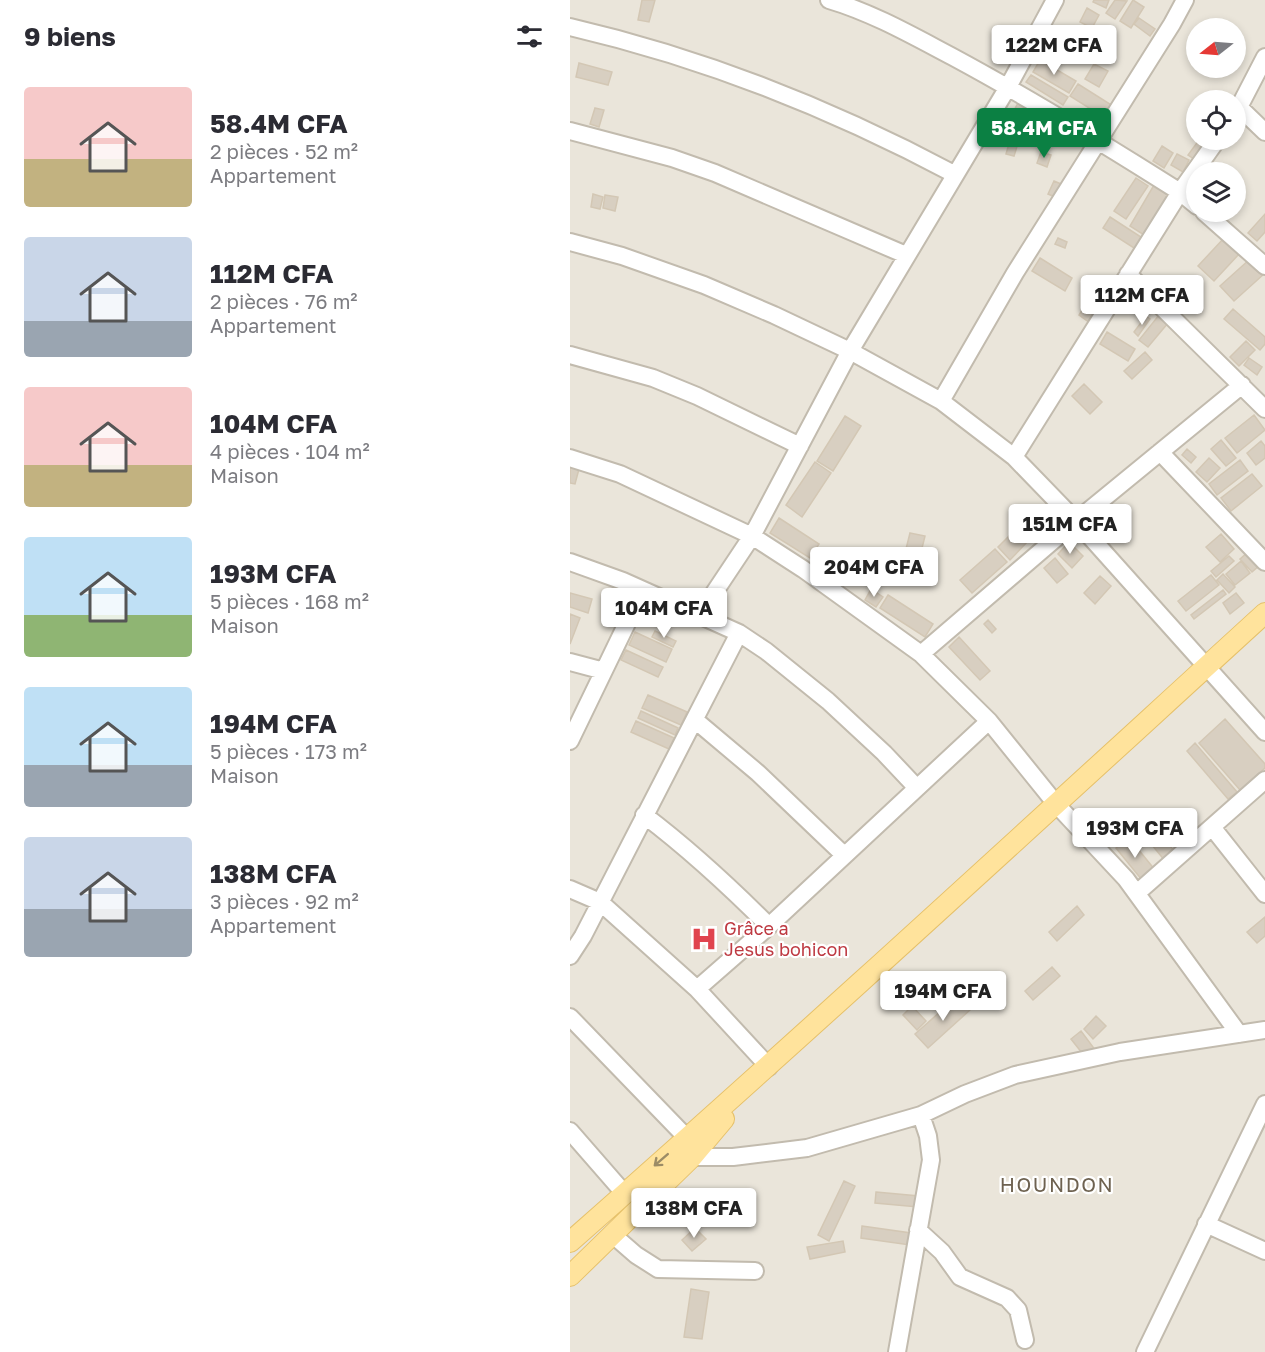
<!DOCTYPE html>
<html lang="fr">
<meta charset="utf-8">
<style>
:root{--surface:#fff;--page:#f2f2f3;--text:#2b2b33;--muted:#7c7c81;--accent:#0b8043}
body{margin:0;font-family:"Golos Text",sans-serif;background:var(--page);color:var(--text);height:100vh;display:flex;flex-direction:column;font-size:22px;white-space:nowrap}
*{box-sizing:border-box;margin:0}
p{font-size:20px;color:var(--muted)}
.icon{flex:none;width:33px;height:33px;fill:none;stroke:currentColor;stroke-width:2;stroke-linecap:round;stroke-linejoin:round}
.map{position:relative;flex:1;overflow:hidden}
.panel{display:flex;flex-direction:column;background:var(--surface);width:570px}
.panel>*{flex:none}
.needle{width:39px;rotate:253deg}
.controls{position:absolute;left:616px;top:18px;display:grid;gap:12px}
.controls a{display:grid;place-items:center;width:60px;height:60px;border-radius:50%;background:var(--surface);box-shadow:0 3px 9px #0003;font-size:30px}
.price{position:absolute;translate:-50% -51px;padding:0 14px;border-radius:6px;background:#fff;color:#222;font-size:20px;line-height:39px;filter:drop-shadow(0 2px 3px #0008)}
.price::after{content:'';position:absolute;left:50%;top:36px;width:18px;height:14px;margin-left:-9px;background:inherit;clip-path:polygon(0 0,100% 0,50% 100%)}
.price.active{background:var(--accent);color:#fff}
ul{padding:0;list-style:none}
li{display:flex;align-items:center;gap:18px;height:150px;padding:0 24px}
li span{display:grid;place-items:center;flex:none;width:168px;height:120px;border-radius:6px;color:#555}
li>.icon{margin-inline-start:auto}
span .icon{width:72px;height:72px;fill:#fffc;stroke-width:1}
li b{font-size:26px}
h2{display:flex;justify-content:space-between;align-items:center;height:72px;padding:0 24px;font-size:26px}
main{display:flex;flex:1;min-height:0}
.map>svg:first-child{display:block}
.residential{fill:#eae5da;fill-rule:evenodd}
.building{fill:#d8cfc1;stroke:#d3c7b4;stroke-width:1.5}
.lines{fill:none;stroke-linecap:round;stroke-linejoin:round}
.minor-casing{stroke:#c2bbae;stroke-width:20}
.major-casing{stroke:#e6c16a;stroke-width:22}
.minor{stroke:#fff;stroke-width:16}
.major{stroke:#ffe39c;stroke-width:20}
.oneway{stroke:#9c8c66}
.labels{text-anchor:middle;stroke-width:4.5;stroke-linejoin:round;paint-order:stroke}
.health-label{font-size:18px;fill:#be3a42;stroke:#fff;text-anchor:start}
.neighbourhood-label{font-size:20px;letter-spacing:1.5px;fill:#6e6250;stroke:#fff}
</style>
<main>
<section class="panel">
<h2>9 biens<svg class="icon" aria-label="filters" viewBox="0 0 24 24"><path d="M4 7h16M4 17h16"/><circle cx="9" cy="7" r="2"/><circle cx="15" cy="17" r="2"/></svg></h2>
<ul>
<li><span style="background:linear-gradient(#f6c9c9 60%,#c2b280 0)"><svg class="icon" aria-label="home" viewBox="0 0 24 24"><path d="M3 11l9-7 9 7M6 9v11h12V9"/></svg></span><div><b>58.4M CFA</b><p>2 pièces · 52 m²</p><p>Appartement</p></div></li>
<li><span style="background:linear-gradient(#c9d6e8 70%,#9aa5b1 0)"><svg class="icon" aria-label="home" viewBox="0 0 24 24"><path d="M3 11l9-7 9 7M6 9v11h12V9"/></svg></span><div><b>112M CFA</b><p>2 pièces · 76 m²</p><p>Appartement</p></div></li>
<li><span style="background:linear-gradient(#f6c9c9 65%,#c2b280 0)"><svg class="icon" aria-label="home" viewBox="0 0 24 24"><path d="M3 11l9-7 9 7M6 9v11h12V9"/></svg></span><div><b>104M CFA</b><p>4 pièces · 104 m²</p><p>Maison</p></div></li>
<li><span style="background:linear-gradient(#bfe0f5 65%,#8fb573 0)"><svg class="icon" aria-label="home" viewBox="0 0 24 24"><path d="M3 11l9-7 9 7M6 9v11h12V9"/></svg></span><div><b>193M CFA</b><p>5 pièces · 168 m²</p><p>Maison</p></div></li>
<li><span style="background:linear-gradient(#bfe0f5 65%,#9aa5b1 0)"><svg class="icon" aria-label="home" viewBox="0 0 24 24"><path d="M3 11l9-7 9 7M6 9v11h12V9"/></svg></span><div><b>194M CFA</b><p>5 pièces · 173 m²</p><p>Maison</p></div></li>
<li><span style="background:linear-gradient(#c9d6e8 60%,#9aa5b1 0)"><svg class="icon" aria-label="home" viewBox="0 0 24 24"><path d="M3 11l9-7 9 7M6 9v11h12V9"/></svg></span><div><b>138M CFA</b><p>3 pièces · 92 m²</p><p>Appartement</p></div></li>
</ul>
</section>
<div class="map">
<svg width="695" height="1352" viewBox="0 0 695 1352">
<rect width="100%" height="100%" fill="#f6f3ec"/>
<path class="residential" d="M0,0H695V1352H0ZM627,28H666V68H627ZM627,100H666V140H627ZM627,172H666V212H627Z"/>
<path class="building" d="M72,0H85L79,22L68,20Z
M524,0H539L536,8L523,2Z
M545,0L557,1L545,19L536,13Z
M563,0L574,7L561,28L550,21Z
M517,8L529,15L522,28L510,22Z
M569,18L585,29L580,36L564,24Z
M470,60L506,81L499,93L463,72Z
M9,63L42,72L38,85L6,77Z
M524,64L538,71L529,87L515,79Z
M461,75L498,97L493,105L456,82Z
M508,84L543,106L535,118L500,96Z
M449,101L460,107L449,128L438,122Z
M25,108L34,110L29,127L20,124Z
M467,112L478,119L465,139L455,133Z
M441,137L449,140L444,156L436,154Z
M629,140H637L624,159L618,155Z
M592,146L603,153L594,168L583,161Z
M471,152L481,155L477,167L467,163Z
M607,154L619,160L613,172L601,165Z
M566,178L578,186L556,219L544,211Z
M484,181L491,184L485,197L478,194Z
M584,185L599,193L574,235L560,226Z
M23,194L33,197L30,209L21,207Z
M35,195L48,197L45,211L33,208Z
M695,214V232L687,241L678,233Z
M540,217L574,239L567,250L533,228Z
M488,238L497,242L495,248L485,244Z
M654,238L670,253L644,281L628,266Z
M470,258L502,278L495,291L462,271Z
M680,259L694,274L664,301L650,286Z
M524,287L536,295L532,303L519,296Z
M514,307L525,315L520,323L509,315Z
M663,309L695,337V344L690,350L654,319Z
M589,315L598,323L578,347L569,340Z
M576,316L580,319L568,336L564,332Z
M537,332L565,349L558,361L530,344Z
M676,341L685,350L669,366L660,357Z
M575,352L582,360L562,379L554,371Z
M679,358L692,367L687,375L674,365Z
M514,384L532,402L520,414L502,396Z
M684,415L695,430L667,453L655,438Z
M275,416L291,426L263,471L247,461Z
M651,440L666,458L656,466L641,449Z
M691,441L695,446V458L686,465L677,453Z
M617,449L626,457L621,463L612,455Z
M639,458L650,468L637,482L626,472Z
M670,460L678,471L647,495L639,484Z
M245,462L261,473L232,517L216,505Z
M0,467L9,469L5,484L0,483Z
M682,474L692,486L661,511L651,498Z
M209,518L249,544L240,558L200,533Z
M449,529L459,540L440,560L428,547L441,534L443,536Z
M340,533L355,536L351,552L336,549Z
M651,534L664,549L650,562L636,547Z
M499,542L513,556L502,568L488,554Z
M425,549L437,562L402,593L390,580Z
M678,552L690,565L682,572L670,559Z
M659,556L664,561L646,577L641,571Z
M485,558L498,574L487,583L474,568Z
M671,561L680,573L665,585L656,574Z
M653,574L665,587L659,593L647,580Z
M641,575L649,585L616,611L608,601Z
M530,576L541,586L525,604L514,593Z
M301,589L313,597L306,607L295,600Z
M653,590L656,594L624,619L621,615Z
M0,593L22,599L18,613L0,607Z
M666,593L674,603L660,614L653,603Z
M318,595L363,624L355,637L310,608Z
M0,614L10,618L0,644Z
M418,620L426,629L422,633L414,624Z
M85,631L106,641L103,647L82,637Z
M65,632L102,649L96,662L59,645Z
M389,637L420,671L410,680L379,647Z
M56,650L93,667L88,677L51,660Z
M78,695L117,712L111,725L72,708Z
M71,711L108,728L105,735L68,718Z
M655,719L695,764V768L670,790L629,743Z
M66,721L104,738L99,749L61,732Z
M625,743L667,792L658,799L617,751Z
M579,821L605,852L595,861L569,829Z
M559,838L585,870L572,880L546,848Z
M507,906L514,915L487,941L479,932Z
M695,917V936L687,943L677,932Z
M482,967L490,976L463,1000L455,991Z
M388,996L400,1010L358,1048L345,1034Z
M342,1006L356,1021L347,1030L333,1015Z
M526,1016L536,1026L523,1039L514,1029Z
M511,1031L526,1051L516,1058L501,1039Z
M274,1181L285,1186L259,1241L248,1235Z
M306,1192L349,1196L348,1207L305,1203Z
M292,1226L341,1233L340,1245L291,1238Z
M125,1228L136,1239L122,1251L112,1240Z
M273,1241L275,1252L240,1259L237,1247Z
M121,1289L139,1292L132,1339L114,1337Z"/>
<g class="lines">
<g class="minor-casing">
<path id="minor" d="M259,0C303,13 343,36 383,57C461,99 536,145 610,192L627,206
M0,27C134,58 262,109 384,174
M670,108L695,132
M666,113L695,57
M0,131L102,158L145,173L336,255
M634,212L695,266
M0,242L52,256L134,285L204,315L280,351L371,401L444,457L506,521L695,732
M558,274L695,409
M0,355L83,378L127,396L230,446
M371,401L445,273L602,24L615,0
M590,452L695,562
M444,457L610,192L647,140
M0,458L50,474L182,536L233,569L351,654L419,721L486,804L556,879L669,1034
M0,562L53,581L169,633L196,651L258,701L314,753L347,788
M130,614L182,536L280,351L438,87L485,0
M351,654L506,521L672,385
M0,662L34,671
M125,720L188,773L274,855
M0,741L73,590
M74,815C119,849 159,886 199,926
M642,827L695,894
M0,889L30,902L127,989L199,1067
M567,893L695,780
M0,956L13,936L169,633
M127,989L199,926L419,721
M0,1017L117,1138
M0,1131L54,1193
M122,1157H163L237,1148L351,1115L395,1094L445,1075L550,1052L695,1030
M636,1224L695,1251
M348,1230L372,1252L390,1277L437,1298L448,1310L455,1340
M43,1235L66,1255L88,1269L185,1271
M327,1352L361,1160L358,1136L351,1115
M575,1352L695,1104"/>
</g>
<g class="major-casing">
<path id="major" d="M0,1242C234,1036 464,824 695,613
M0,1276L122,1157L154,1119"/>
</g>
<use href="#minor" class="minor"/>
<use href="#major" class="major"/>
</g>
<defs><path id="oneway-shaft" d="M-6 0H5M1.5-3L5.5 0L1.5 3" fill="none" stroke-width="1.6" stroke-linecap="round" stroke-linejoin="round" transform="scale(1.5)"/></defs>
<use class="oneway" href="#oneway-shaft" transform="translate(91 1160) rotate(139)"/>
<defs>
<g id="hospital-bare" transform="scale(2.07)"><path d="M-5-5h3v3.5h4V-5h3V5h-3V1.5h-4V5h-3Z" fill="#e0444e" stroke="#fff" stroke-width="2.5" paint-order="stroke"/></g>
</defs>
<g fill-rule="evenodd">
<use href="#hospital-bare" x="134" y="939"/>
</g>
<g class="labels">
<g class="health-label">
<text x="154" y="935">Grâce a<tspan x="154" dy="21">Jesus bohicon</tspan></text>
</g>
<g class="neighbourhood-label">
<text x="487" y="1192">HOUNDON</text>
</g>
</g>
</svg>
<div class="controls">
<a><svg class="needle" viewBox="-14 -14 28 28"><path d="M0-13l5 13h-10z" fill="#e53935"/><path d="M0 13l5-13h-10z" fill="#7c7c81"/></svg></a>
<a><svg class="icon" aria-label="locate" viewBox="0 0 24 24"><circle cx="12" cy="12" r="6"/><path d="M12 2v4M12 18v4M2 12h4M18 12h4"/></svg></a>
<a><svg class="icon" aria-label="layers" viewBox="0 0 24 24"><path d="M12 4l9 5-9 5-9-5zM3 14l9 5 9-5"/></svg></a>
</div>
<b class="price" style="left:484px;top:76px">122M CFA</b>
<b class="price active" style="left:474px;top:159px">58.4M CFA</b>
<b class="price" style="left:572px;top:326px">112M CFA</b>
<b class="price" style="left:500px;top:555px">151M CFA</b>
<b class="price" style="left:304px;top:598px">204M CFA</b>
<b class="price" style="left:94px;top:639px">104M CFA</b>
<b class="price" style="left:565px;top:859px">193M CFA</b>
<b class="price" style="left:373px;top:1022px">194M CFA</b>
<b class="price" style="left:124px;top:1239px">138M CFA</b>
</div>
</main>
